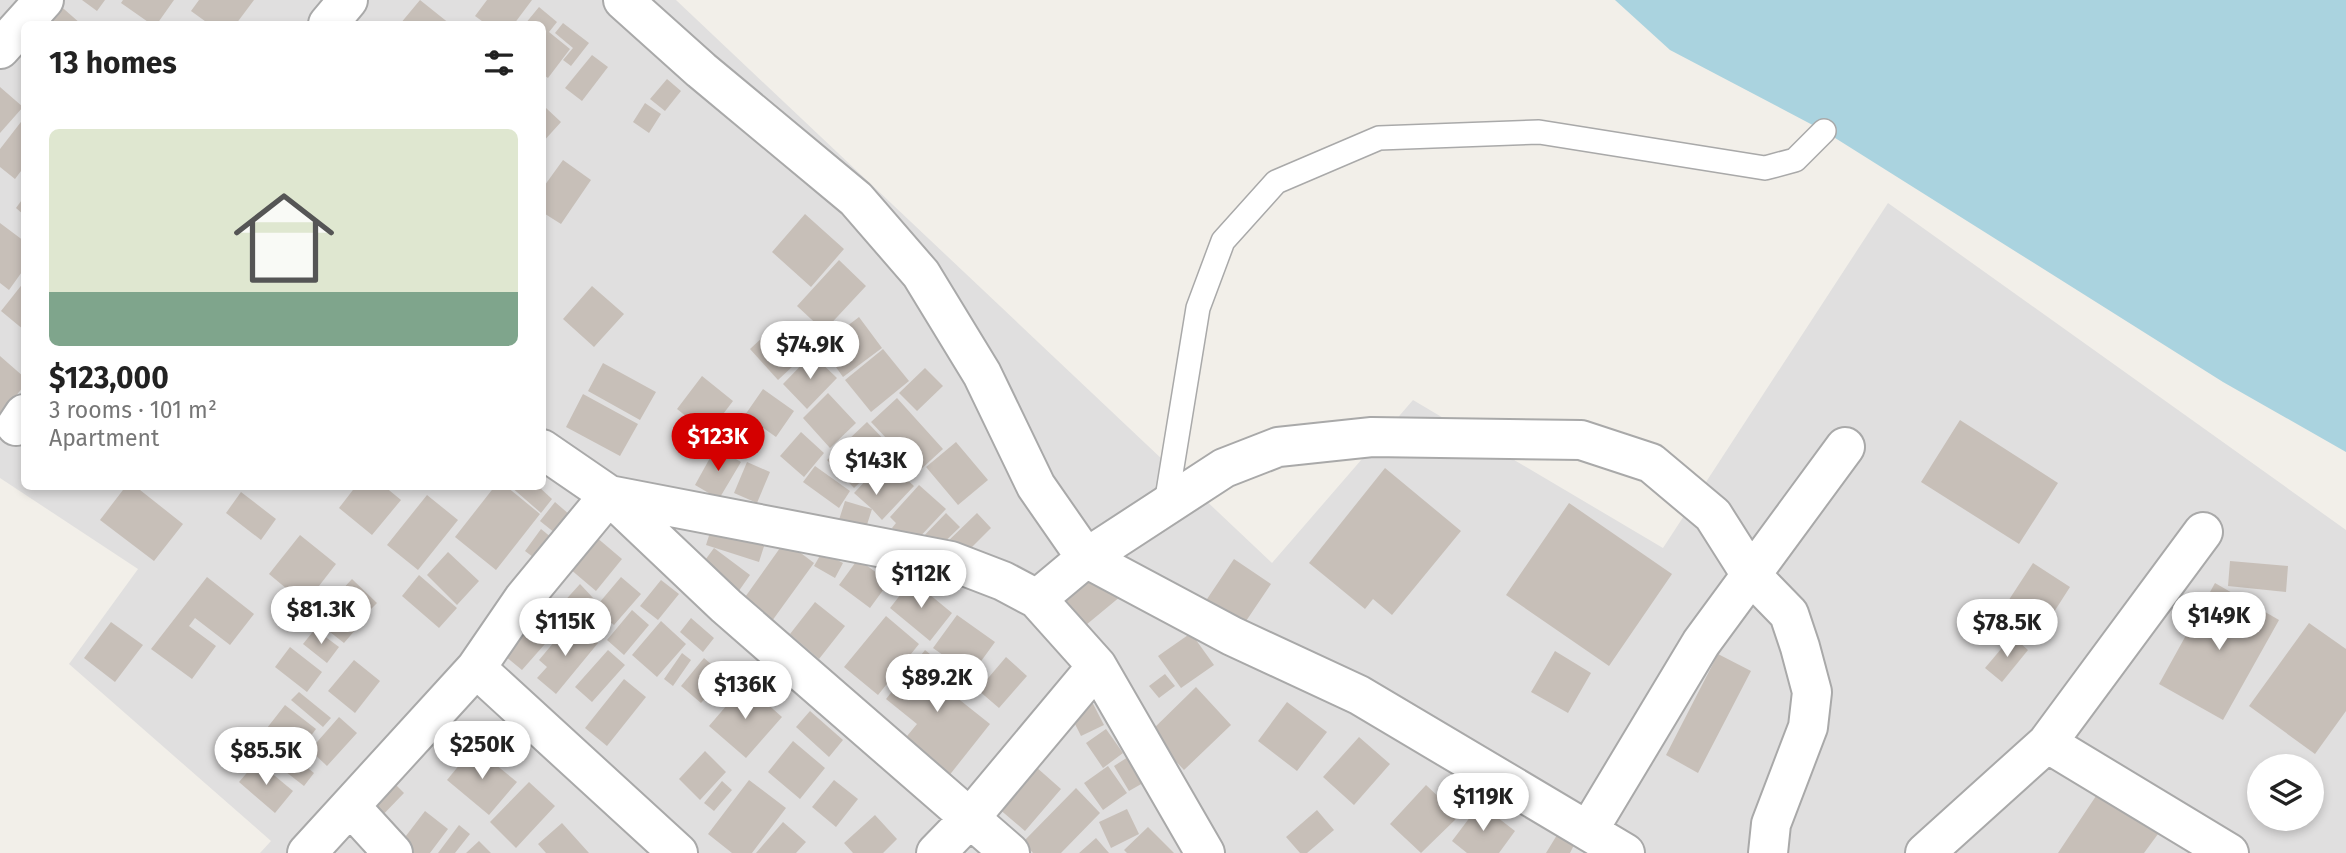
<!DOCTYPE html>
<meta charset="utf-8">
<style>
:root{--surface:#fff;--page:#f2f2f2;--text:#222;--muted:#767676;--line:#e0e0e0;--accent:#d40000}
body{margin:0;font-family:"Fira Sans",sans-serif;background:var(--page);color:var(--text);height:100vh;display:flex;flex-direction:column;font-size:26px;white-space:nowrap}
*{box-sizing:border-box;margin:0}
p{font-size:23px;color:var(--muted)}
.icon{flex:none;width:38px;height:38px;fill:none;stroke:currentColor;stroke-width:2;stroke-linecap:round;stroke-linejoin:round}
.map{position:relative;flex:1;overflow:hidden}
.sheet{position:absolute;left:21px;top:21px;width:525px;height:469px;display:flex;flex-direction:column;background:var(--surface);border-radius:10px;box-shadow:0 4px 10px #0003}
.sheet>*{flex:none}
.controls{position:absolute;left:2247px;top:754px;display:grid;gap:14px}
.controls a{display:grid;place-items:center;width:77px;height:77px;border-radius:50%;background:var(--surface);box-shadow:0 4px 10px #0003;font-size:35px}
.price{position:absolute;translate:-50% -60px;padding:0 16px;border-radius:24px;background:#fff;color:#222;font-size:23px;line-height:46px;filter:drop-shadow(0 2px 4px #0008)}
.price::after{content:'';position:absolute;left:50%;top:42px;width:21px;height:16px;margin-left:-10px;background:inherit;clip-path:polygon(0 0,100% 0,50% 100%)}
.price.current{background:var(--accent);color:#fff}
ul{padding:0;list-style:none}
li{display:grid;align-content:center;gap:14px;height:371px;padding:0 28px}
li+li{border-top:2px solid var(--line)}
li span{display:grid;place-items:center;height:217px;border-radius:10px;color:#555}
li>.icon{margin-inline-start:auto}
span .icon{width:126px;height:126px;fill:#fffc;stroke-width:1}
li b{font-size:30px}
h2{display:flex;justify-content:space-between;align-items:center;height:84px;padding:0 28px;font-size:30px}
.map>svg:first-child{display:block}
.residential{fill:#e0dfdf;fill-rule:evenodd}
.water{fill:#aad3df}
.building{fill:#c7bfb8}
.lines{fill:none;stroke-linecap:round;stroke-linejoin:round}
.service-casing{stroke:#a9a9a9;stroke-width:26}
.minor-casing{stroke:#a9a9a9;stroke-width:42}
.service{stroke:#fff;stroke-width:23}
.minor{stroke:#fff;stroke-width:38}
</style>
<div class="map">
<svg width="2346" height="853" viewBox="0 0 2346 853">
<rect width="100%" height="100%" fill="#f2efe9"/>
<path class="residential" d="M0,0H676L1272,563L1413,400L1663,548L1888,203L2346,530V853H260L271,841L69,664L138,569L0,478ZM24,24H542V486H24ZM2259,766H2312V819H2259Z"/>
<path class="water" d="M1615,0H2346V452L2223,382L1824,131L1670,50Z"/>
<path class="building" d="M82,0H105L97,11Z
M123,0H174L157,24H151L121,3Z
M199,0H254L236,24H209L191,11Z
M420,0L450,24H400Z
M487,0H532L514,24H486L475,16Z
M56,2L81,24H35Z
M539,7L557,22L549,32L570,49L548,78L542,74V24H525Z
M563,23L589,43L571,66L563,60L573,48L555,33Z
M592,55L608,67L582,101L565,88Z
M667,79L681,91L665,111L650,99Z
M0,87L23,107L0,133Z
M645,103L661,114L649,133L633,122Z
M546,108L561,122L542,143V111Z
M24,118V167L15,179L0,167V149Z
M563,160L591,180L561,224L542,212V189Z
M24,197V215L16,208Z
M805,214L844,249L811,287L772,252Z
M0,223L24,241V269L9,290L0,283Z
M839,260L866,286L824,331L797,306Z
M24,282V330L1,311Z
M592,286L624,314L594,347L563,319Z
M859,317L882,348L843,377L821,346Z
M779,322L807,353L778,380L750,349Z
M883,349L909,381L871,412L845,380Z
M812,354L837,378L807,409L783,384Z
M0,356L24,377V386L0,415Z
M603,363L656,392L640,420L588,391Z
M925,368L943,386L917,411L899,393Z
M702,376L733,401L708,434L677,409Z
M763,389L794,411L776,437L745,415Z
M828,393L856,423L830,448L803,418Z
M583,394L638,424L620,456L566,427Z
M897,398L943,449L918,472L871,422Z
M1960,420L2058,483L2019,544L1921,482Z
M867,422L894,450L854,488L827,460Z
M801,432L824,453L804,477L780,456Z
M956,442L988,480L958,505L926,467Z
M716,447L741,462L719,499L695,485Z
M885,460L914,486L882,520L872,509L865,531L838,523L845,501L872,509L854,493Z
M747,462L770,472L757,503L734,493Z
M815,466L850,491L839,508L803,482Z
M1385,468L1461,531L1392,615L1373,599L1365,609L1309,563Z
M919,485L946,509L916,541L907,542L892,528L896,523L890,517Z
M126,486H135L183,524L154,561L100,520Z
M356,486H384L401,500L372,535L339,508Z
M495,486H506L540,514L496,570L455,537Z
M510,486H538L552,499L541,513Z
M241,492L276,519L261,540L226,513Z
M427,495L458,520L418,570L387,545Z
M555,502L570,515L555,533L540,521Z
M1569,503L1672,574L1609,666L1506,595Z
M946,513L960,527L931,555L918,542Z
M977,513L991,528L958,561L943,546Z
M713,523L766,540L759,562L706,545Z
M541,529L557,542L541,563L525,551Z
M589,531L622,559L596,591L563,563Z
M300,535L336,564L305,604L269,574Z
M785,541L814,563L772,621L743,600Z
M714,548L750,575L736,595L700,567Z
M448,552L479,581L457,605L427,575Z
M822,552L843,563L835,578L814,566Z
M858,559L889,582L870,608L839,585Z
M1234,559L1271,584L1242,627L1205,602Z
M2230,561L2288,566L2286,592L2228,586Z
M2033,563L2070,587L2036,640L1999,615Z
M1097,567L1121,596L1086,625L1062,597Z
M419,575L457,608L439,628L402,596Z
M207,577L254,614L230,645L195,618L189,626L216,646L192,679L151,649Z
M621,577L641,594L614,625L594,609Z
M352,579L377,603L363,617L339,593Z
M661,580L679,594L658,620L640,606Z
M912,580L952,613L930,641L890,608Z
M2215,583L2279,620L2223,720L2159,684Z
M580,584L595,600L577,620L561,605Z
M333,599L362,622L344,643L316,621Z
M815,602L845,626L819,659L790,634Z
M537,610L559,628L522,670L500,652Z
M632,610L649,625L624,655L607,640Z
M957,615L995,642L971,675L933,648Z
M886,616L919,644L878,695L844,667Z
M691,618L714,638L703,652L680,632Z
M661,621L686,644L657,677L632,655Z
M111,622L143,645L115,682L84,658Z
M2309,623L2346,649V711L2315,754L2249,706Z
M579,627L598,643L556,694L537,678L547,667L539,660L565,629L573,635Z
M315,629L339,647L327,663L303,644Z
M1191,633L1214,665L1181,688L1158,656Z
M2012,636L2028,650L2002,682L1985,668Z
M290,647L322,672L307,692L275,667Z
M608,650L625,665L592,702L575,687Z
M925,650L967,684L956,697L990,724L948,777L903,741L917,724L886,699Z
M1555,651L1591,673L1568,713L1531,692Z
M682,653L691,660L673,686L664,679Z
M1718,654L1751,671L1698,773L1666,755Z
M1006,657L1027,676L999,708L978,690Z
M704,658L725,676L701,703L681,686Z
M354,660L380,681L355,713L328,691Z
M1165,674L1175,686L1159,698L1149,686Z
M624,679L646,697L607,746L585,728Z
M745,684L782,717L746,758L709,726Z
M1196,687L1231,725L1184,770L1149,733Z
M299,692L331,718L323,727L291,700Z
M1090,698L1104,725L1081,736L1068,710Z
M1287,702L1327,732L1297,771L1258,741Z
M285,705L316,729L299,752L267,728Z
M810,711L843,740L829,757L796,727Z
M339,717L357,733L327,766L310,750Z
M1106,729L1123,753L1103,768L1086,743Z
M1359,737L1390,764L1354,805L1323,777Z
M793,741L825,768L800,799L768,772Z
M279,745L314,773L304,786L268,758Z
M474,747L517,782L489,815L447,780Z
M705,751L726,772L700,800L679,779Z
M1128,757L1143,783L1129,791L1114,766Z
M1027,759L1061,789L1025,831L991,802Z
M257,761L293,791L275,813L239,782Z
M1108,766L1127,793L1103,810L1084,783Z
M385,774L404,793L376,822L357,803Z
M749,780L786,808L752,853H732L708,834Z
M834,780L858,799L836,827L812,807Z
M722,781L732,790L714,811L704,803Z
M529,782L555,806L516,848L490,822Z
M1426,785L1459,816L1421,853L1390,824Z
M1076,788L1100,813L1061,853H1033L1023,842Z
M2098,793L2158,834L2144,853H2058Z
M1480,804L1515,831L1499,853H1467L1452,841Z
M1127,809L1139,834L1111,848L1099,822Z
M1317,810L1334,830L1307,853H1300L1286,837Z
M425,811L448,829L430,853H410L399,845Z
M875,815L897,839L883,853H853L844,843Z
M783,822L806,842L796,853H756Z
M562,823L589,853H546L538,844Z
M459,825L470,834L455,853H438Z
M1148,827L1174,853H1127L1124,850Z
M1557,835L1574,845L1570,853H1546Z
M1096,838L1109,853H1079Z
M479,841L491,853H466Z"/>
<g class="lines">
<g class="service-casing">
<path id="service" d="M1166,504L1198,308L1223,241L1276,182L1379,138L1539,132L1765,168L1795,160L1824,131"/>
</g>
<g class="minor-casing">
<path id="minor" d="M623,0L701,70L856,199L921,274L982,374L1036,486L1086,558L1224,468L1278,447L1372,437L1581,440L1651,463L1713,515L1751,575L1789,614L1800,647L1812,692L1808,727L1771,824L1768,853
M328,24L348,0
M0,49L44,0
M16,426L24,414
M542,449L609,495L726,606L1010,853
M1037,599L1086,558L1232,636L1359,695L1625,853
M476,668L678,853
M2047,743L2229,853
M350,806L393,853
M1588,831L1701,643L1845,447
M307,853L476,668L524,598L609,495L951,561L1003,581L1037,599L1097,666L1205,853
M936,853L969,819L1097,666
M1925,853L2047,743L2203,532"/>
</g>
<use href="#service" class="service"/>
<use href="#minor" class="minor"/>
</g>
</svg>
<div class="controls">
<a><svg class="icon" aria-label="layers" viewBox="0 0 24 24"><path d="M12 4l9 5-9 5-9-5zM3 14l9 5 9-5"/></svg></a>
</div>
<b class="price" style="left:810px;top:381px">$74.9K</b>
<b class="price current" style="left:718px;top:473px">$123K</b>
<b class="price" style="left:876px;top:497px">$143K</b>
<b class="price" style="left:921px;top:610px">$112K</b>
<b class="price" style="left:321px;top:646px">$81.3K</b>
<b class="price" style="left:2219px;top:652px">$149K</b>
<b class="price" style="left:565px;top:658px">$115K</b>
<b class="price" style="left:2007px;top:659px">$78.5K</b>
<b class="price" style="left:937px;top:714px">$89.2K</b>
<b class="price" style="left:745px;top:721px">$136K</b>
<b class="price" style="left:482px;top:781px">$250K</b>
<b class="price" style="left:266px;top:787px">$85.5K</b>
<b class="price" style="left:1483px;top:833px">$119K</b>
<section class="sheet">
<h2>13 homes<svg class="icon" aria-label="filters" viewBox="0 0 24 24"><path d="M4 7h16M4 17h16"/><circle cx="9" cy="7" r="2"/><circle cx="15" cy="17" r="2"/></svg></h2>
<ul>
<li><span style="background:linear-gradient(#dfe7d0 75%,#7fa58c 0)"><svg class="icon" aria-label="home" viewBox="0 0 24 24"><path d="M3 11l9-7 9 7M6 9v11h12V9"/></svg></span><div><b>$123,000</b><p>3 rooms · 101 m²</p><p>Apartment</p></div></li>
</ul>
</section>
</div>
